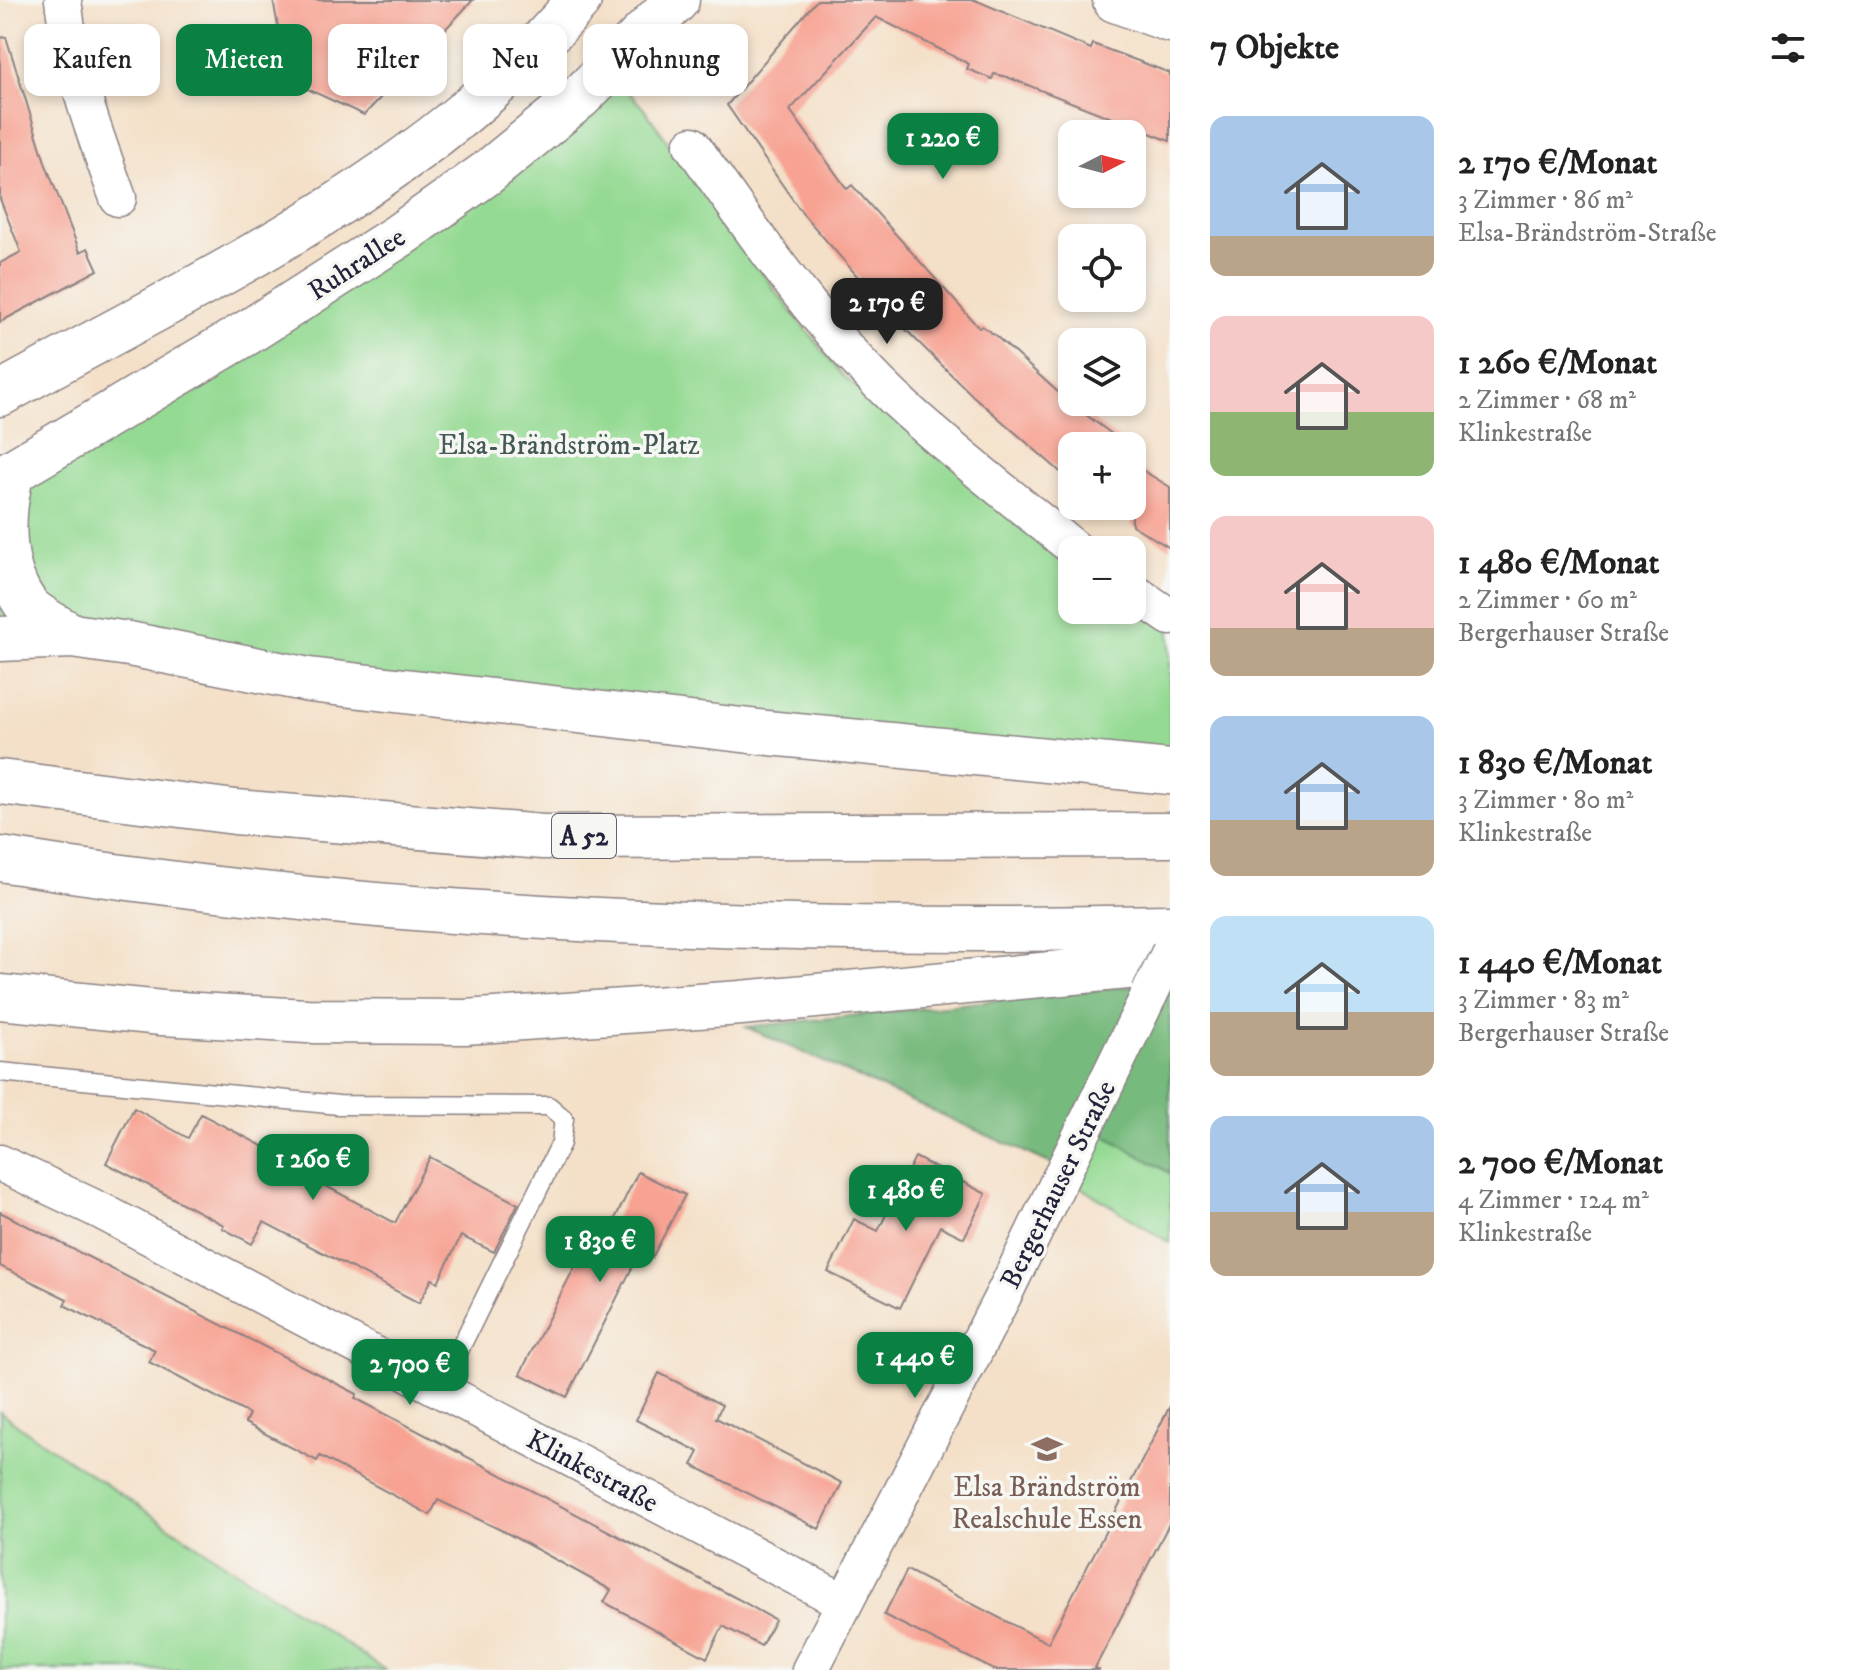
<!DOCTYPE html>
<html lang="de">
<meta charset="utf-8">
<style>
:root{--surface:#fff;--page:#f2f2f2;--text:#222;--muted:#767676;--accent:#0b8043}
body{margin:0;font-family:"IM FELL DW Pica",serif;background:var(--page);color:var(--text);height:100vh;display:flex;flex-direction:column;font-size:30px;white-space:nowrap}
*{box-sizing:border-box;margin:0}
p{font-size:26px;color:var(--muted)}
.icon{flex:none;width:44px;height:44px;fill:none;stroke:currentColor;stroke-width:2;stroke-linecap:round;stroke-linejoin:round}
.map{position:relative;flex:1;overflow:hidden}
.sheet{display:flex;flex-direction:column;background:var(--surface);width:680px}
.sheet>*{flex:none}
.hud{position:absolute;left:24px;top:24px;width:760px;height:72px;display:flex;gap:16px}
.needle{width:52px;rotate:84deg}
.buttons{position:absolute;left:1058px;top:120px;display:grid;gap:16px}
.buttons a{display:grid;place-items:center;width:88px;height:88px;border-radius:16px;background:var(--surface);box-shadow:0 4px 12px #0003;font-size:40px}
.price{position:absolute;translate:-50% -68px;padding:0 18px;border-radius:16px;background:var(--accent);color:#fff;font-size:26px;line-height:52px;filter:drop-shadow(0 2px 4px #0008)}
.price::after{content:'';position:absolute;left:50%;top:48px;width:24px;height:18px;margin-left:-12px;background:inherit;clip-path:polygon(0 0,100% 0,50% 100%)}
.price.selected{background:#222;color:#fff}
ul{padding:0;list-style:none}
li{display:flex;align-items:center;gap:24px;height:200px;padding:0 40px}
li span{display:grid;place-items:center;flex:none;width:224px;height:160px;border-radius:16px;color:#555}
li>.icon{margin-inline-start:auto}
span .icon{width:96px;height:96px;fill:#fffc;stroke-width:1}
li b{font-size:34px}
h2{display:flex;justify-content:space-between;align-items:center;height:96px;padding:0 40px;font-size:34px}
.chip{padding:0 28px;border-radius:16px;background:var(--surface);box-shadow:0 4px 12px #0003;font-size:28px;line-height:72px}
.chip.selected{background:var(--accent);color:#fff}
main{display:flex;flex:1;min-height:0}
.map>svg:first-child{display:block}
.green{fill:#94da93;stroke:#5b7e67;stroke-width:2}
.forest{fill:#77ba7d;stroke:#4c6e5c;stroke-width:2}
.building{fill:#f7a292}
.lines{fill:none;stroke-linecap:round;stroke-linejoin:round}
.service-casing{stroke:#8b8182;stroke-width:21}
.minor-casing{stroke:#8b8182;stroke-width:39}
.secondary-casing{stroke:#8b8182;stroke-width:47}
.motorway-casing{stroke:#8b8182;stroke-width:47}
.service{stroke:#fff;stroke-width:18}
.minor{stroke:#fff;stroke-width:36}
.secondary{stroke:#fff;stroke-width:44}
.motorway{stroke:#fff;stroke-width:44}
.minor-bridge-casing{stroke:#8b8182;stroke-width:39;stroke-linecap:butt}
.minor-bridge{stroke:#fff;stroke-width:36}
.labels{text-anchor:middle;stroke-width:7;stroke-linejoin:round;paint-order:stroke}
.shield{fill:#f6f6f2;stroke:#626272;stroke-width:2}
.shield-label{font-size:26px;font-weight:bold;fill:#22223b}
.street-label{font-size:28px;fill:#22223b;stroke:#f6f6f2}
.park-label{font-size:28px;fill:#445955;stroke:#f6f6f2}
.education-label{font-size:28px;fill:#785e54;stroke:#f6f6f2}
</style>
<main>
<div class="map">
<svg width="1170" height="1670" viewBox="0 0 1170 1670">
<rect width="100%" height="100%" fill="#f6f6f2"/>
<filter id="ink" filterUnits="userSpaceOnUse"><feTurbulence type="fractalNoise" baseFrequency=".0125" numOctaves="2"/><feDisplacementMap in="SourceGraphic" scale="16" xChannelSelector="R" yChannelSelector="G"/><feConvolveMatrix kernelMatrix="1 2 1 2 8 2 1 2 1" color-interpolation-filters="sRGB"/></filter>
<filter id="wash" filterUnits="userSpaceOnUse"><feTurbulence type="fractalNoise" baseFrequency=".006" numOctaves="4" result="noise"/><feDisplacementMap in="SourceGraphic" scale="32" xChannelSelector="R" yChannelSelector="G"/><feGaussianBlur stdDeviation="1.8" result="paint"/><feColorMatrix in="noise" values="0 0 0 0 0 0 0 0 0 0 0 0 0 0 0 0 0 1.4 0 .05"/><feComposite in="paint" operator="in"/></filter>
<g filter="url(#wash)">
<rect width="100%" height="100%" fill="#f4e0c8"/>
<path class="green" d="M616,79L644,109L774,289L844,377L1072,559V610H1132L1170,621V768L276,671L68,612L0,617V496Z
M1097,1131L1170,1173V1243L1071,1181Z
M0,1412L33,1436L385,1670H0Z"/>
<path class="forest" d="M1170,982V1173L1097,1131L1065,1170L746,1027Z"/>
<g id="blocks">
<path class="building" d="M273,0H473L364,115L288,80Z
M817,0H975L1091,49L1093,44L1170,73V141L1007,77L994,74L992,79L967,69L969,64L876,17L790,110L847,189L852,185L979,328L982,326L996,336L1070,403L1128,446H1072V482L972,395L894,318L802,213L727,105Z
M6,37L46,165L80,252L88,248L98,270L0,322V263L21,252L0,199V38Z
M1132,464L1170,487V548L1132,525Z
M134,1108L188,1138L201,1114L295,1163L292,1168L395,1223L430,1157L518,1204L494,1252L461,1236L438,1282L432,1279L419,1303L264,1222L252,1244L222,1228L224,1225L106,1163Z
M915,1157L986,1194L964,1238L940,1226L900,1308L828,1272L854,1219L878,1231Z
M638,1172L685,1195L652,1258L640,1252L567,1397L520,1374L594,1229L607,1235Z
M0,1212L357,1394L355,1398L738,1599L775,1620L761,1646L723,1626L707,1658L604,1602L611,1590L505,1532L438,1500L430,1515L320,1456L317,1461L245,1423L249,1414L149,1362L155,1350L64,1305L67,1299L0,1266Z
M659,1373L722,1405L716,1418L842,1483L819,1529L692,1465L699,1452L636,1420Z
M1170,1406V1522L1095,1668L1100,1670H994L884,1615L907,1570L1048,1643Z"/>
</g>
</g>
<g filter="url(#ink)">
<use href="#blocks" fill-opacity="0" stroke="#8b8182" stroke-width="2"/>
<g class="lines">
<g class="service-casing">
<path id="service" d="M0,1072L339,1105L549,1106L564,1119L561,1143L440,1389"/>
</g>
<g class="minor-casing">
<path id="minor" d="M63,0C71,70 94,133 118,198
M692,145C757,238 823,334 907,410C961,459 1020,504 1076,550
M1132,591L1170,617
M0,1163L103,1212L844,1602
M810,1670L1006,1290L1149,995"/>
</g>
<g class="secondary-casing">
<path id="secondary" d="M1115,0L1170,20
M0,394C203,281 427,181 579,0
M0,479L250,331L400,235L487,173L580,97L677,0"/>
</g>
<g class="motorway-casing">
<path id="motorway" d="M12,472C0,518 0,573 29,608C41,619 58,627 72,636
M0,639L72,636L129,644L309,680L768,733L1170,772
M0,782L235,812L543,837L1170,835
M0,859C383,921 783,935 1170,927
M0,997L162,1013L307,1021L465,1022L741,1003L1170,963"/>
</g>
<use href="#service" class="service"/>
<use href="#minor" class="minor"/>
<use href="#secondary" class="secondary"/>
<use href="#motorway" class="motorway"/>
<g class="minor-bridge-casing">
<path id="minor-bridge" d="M1149,995L1170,952"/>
</g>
<use href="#minor-bridge" class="minor-bridge"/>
</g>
</g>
<defs>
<g id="school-bare" transform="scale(2.4)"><path d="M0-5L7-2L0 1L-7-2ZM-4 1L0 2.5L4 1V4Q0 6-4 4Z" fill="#8d6e63" stroke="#f6f6f2" stroke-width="2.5" paint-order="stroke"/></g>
</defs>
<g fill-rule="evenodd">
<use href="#school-bare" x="1047" y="1449"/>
</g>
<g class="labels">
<rect class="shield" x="552" y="814" width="64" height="44" rx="6"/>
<g class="shield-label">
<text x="584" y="845">A 52</text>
</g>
<g class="street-label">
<text transform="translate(356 263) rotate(-33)" y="10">Ruhrallee</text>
<text transform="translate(1057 1184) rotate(-64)" y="10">Bergerhauser Straße</text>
<text transform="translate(593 1470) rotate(28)" y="10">Klinkestraße</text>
</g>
<g class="park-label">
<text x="569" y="454">Elsa-Brändström-Platz</text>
</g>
<g class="education-label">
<text x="1047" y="1496">Elsa Brändström<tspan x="1047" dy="32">Realschule Essen</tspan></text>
</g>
</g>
</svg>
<div class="buttons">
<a><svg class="needle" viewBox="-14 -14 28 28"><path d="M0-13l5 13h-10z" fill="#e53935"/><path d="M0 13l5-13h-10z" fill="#767676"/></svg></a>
<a><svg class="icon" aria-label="locate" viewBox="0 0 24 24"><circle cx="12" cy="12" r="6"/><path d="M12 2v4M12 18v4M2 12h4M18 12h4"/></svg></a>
<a><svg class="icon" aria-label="layers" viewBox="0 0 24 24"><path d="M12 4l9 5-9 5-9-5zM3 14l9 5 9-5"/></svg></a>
<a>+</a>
<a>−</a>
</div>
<b class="price" style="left:943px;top:181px">1 220 €</b>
<b class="price selected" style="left:887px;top:346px">2 170 €</b>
<b class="price" style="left:313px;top:1202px">1 260 €</b>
<b class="price" style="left:906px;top:1233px">1 480 €</b>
<b class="price" style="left:600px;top:1284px">1 830 €</b>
<b class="price" style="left:915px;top:1400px">1 440 €</b>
<b class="price" style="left:410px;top:1407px">2 700 €</b>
<div class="hud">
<a class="chip">Kaufen</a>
<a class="chip selected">Mieten</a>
<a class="chip">Filter</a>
<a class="chip">Neu</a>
<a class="chip">Wohnung</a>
</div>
</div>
<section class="sheet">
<h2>7 Objekte<svg class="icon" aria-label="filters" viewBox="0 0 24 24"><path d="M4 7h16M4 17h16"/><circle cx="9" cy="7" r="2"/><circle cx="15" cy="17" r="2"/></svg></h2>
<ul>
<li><span style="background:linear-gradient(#a9c7e8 75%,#b9a48a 0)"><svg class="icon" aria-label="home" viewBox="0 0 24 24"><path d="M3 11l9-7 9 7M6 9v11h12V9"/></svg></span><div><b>2 170 €/Monat</b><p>3 Zimmer · 86 m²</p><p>Elsa-Brändström-Straße</p></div></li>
<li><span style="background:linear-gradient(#f6c9c9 60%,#8fb573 0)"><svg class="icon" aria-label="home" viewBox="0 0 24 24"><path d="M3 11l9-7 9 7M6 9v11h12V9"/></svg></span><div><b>1 260 €/Monat</b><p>2 Zimmer · 68 m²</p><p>Klinkestraße</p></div></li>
<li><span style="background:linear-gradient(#f6c9c9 70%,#b9a48a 0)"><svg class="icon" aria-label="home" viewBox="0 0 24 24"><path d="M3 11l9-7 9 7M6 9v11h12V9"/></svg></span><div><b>1 480 €/Monat</b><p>2 Zimmer · 60 m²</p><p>Bergerhauser Straße</p></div></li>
<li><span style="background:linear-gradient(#a9c7e8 65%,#b9a48a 0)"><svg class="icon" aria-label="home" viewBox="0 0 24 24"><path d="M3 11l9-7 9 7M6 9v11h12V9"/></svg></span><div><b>1 830 €/Monat</b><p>3 Zimmer · 80 m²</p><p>Klinkestraße</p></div></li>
<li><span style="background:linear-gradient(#bfe0f5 60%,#b9a48a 0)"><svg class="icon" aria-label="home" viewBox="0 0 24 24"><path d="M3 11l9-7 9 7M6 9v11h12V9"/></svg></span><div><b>1 440 €/Monat</b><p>3 Zimmer · 83 m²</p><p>Bergerhauser Straße</p></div></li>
<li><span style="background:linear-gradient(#a9c7e8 60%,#b9a48a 0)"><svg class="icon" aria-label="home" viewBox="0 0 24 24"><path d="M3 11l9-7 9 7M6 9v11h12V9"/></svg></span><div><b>2 700 €/Monat</b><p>4 Zimmer · 124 m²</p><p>Klinkestraße</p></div></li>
</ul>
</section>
</main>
